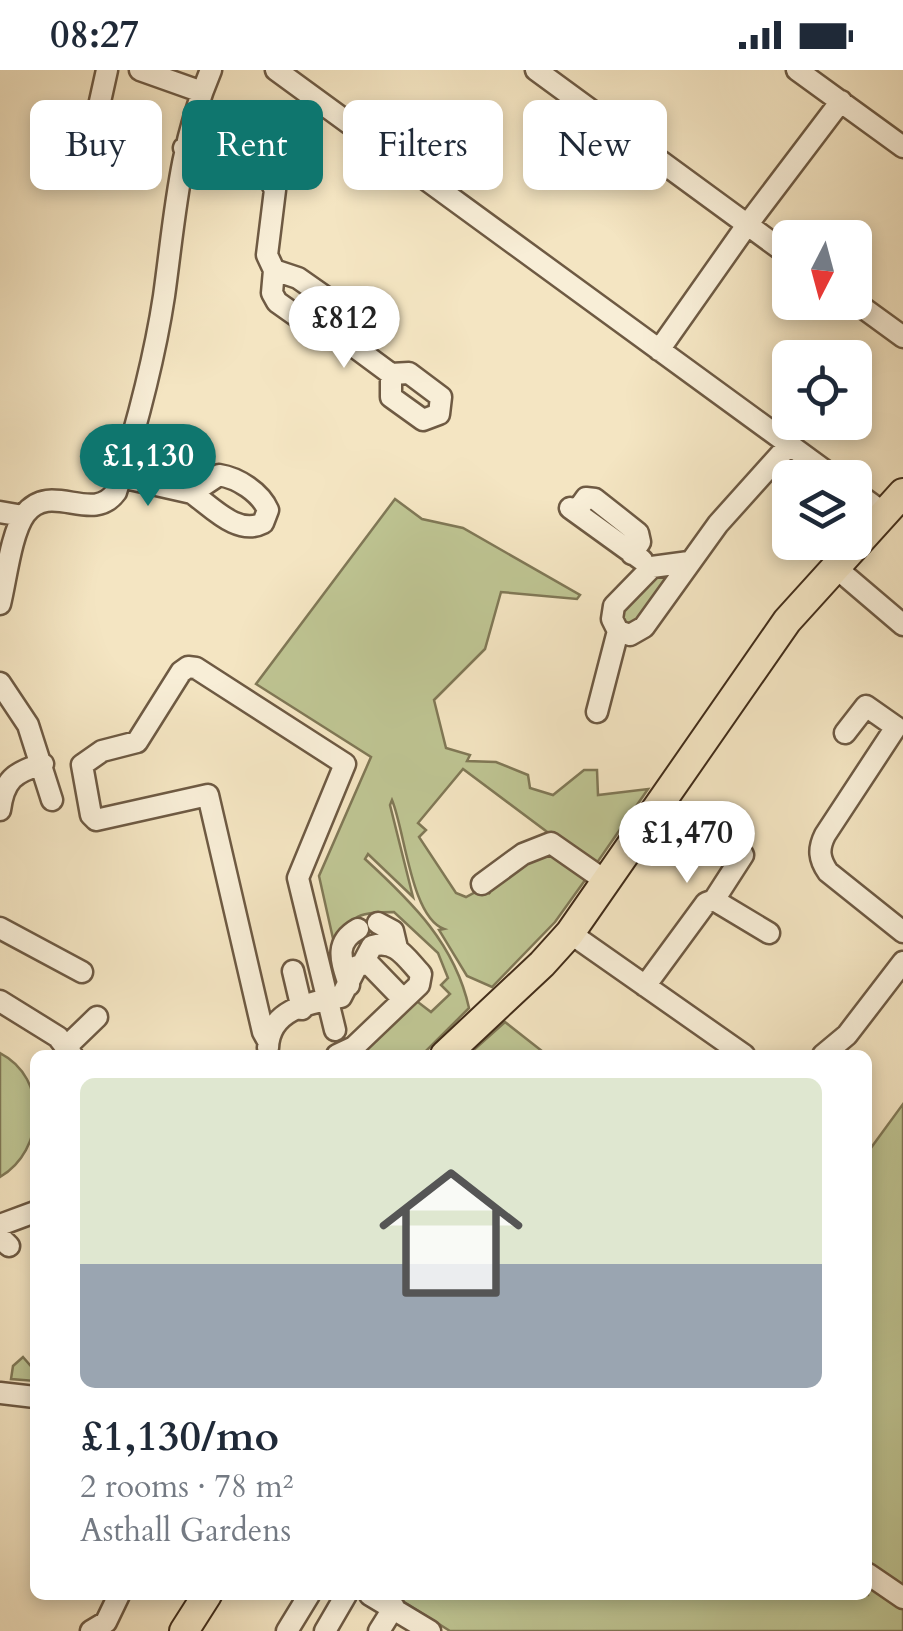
<!DOCTYPE html>
<meta charset="utf-8">
<style>
:root{--surface:#fff;--page:#f6f6f7;--text:#1f2937;--muted:#747a83;--line:#e0e1e3;--accent:#0f766e}
body{margin:0;font-family:Cardo,serif;background:var(--page);color:var(--text);height:100vh;display:flex;flex-direction:column;font-size:38px;white-space:nowrap}
*{box-sizing:border-box;margin:0}
p{font-size:32px;color:var(--muted)}
.icon{flex:none;width:55px;height:55px;fill:none;stroke:currentColor;stroke-width:2;stroke-linecap:round;stroke-linejoin:round}
.map{position:relative;flex:1;overflow:hidden}
.sheet{position:absolute;left:30px;top:980px;width:842px;height:550px;display:flex;flex-direction:column;background:var(--surface);border-radius:15px;box-shadow:0 5px 15px #0003}
.sheet>*{flex:none}
.hud{position:absolute;left:30px;top:30px;width:845px;height:90px;display:flex;gap:20px}
.needle{width:65px;rotate:186deg}
.buttons{position:absolute;left:772px;top:150px;display:grid;gap:20px}
.buttons a{display:grid;place-items:center;width:100px;height:100px;border-radius:15px;background:var(--surface);box-shadow:0 5px 15px #0003;font-size:50px}
.price{position:absolute;translate:-50% -85px;padding:0 22px;border-radius:35px;background:#fff;color:#222;font-size:32px;line-height:65px;filter:drop-shadow(0 2px 5px #0008)}
.price::after{content:'';position:absolute;left:50%;top:60px;width:30px;height:22px;margin-left:-15px;background:inherit;clip-path:polygon(0 0,100% 0,50% 100%)}
.price.active{background:var(--accent);color:#fff}
ul{padding:0;list-style:none}
li{display:grid;align-content:center;gap:20px;height:530px;padding:0 50px}
li+li{border-top:2px solid var(--line)}
li span{display:grid;place-items:center;height:310px;border-radius:15px;color:#555}
li>.icon{margin-inline-start:auto}
span .icon{width:180px;height:180px;fill:#fffc;stroke-width:1}
li b{font-size:42px}
.pill{padding:0 35px;border-radius:15px;background:var(--surface);box-shadow:0 5px 15px #0003;font-size:35px;line-height:90px}
.pill.active{background:var(--accent);color:#fff}
.status{display:flex;justify-content:space-between;align-items:center;height:70px;padding:0 50px;background:var(--surface);direction:ltr}
.status svg{height:28px;fill:currentColor}
.map>svg:first-child{display:block}
.green{fill:#bec492;stroke:#807856;stroke-width:2.5}
.lines{fill:none;stroke-linecap:round;stroke-linejoin:round}
.minor-casing{stroke:#6e5a43;stroke-width:25}
.major-casing{stroke:#412c19;stroke-width:32}
.minor{stroke:#f8eed7;stroke-width:20}
.major{stroke:#f4e5c2;stroke-width:28}
</style>
<div class="status"><b>08:27</b><svg viewBox="0 0 49 12"><path d="M0 12V9h3v3zM5 12V6h3v6zM10 12V3h3v9zM15 12V0h3v12zM26 1h20v11H26zM47 4h2v5h-2z"/></svg></div>
<div class="map">
<svg width="903" height="1561" viewBox="0 0 903 1561">
<rect width="100%" height="100%" fill="#f4e5c2"/>
<filter id="stains"><feTurbulence type="fractalNoise" baseFrequency=".002" numOctaves="4"/><feColorMatrix values="0 0 0 0 .2 0 0 0 0 .09 0 0 0 0 .02 0 0 0 .5 -.17"/></filter>
<radialGradient id="worn" r=".72"><stop offset=".6" stop-color="#630" stop-opacity="0"/><stop offset="1" stop-color="#630" stop-opacity=".3"/></radialGradient>
<path class="green" d="M395,429L422,449L463,458L580,525L577,529L501,522L485,579L434,630L446,678L470,685L467,691L496,692L528,705L530,718L553,725L584,700H597L598,725L648,719L594,797L463,699L418,753L426,760L419,767L456,823L466,827L483,818L490,824L485,817L547,780L588,806L555,852L492,917L467,906L439,860L444,859C411,847 405,761 392,730L390,735L413,827L368,784L365,789C412,832 455,874 469,938L422,985H349L414,929L431,942L450,924L441,915L448,908L438,883L394,842C362,842 350,844 334,873L319,806L371,687L256,614Z
M655,502L666,503L669,508L639,554L625,558L618,540Z
M505,952L547,985H468Z
M0,983C49,1008 45,1081 0,1107Z
M903,1034V1561H450L393,1525H868V1082Z
M23,1287L35,1301V1311L11,1309L13,1296Z"/>
<g class="lines">
<g class="minor-casing">
<path id="minor" d="M140,0L202,22
M276,0L835,408
M536,0L790,186
M797,0L903,77
M184,78L259,100L268,106L275,120L267,185L274,200L272,223L277,232L318,261L337,264L391,304L409,303L441,327L439,344L423,350L391,327V304
M89,81L107,0
M274,200L298,208L338,236L342,254L337,264
M855,232L903,267
M659,280L747,155L841,31
M121,407L192,423L219,405C238,408 260,422 268,440L263,453C238,466 213,438 192,423
M855,422L884,443
M570,438L642,490
M0,442L23,446
M576,442L586,428L595,429L638,463L640,472L632,484
M689,492L652,497L614,536L612,549L618,561L630,565L644,557L718,454L789,375
M835,497L903,555
M0,534C6,510 11,463 25,444C51,410 92,455 116,422C136,358 154,292 164,226C175,147 179,75 211,0
M0,613L28,655L52,730
M597,642L618,561
M845,663L866,636L896,657L825,765C818,779 819,789 828,802L903,862
M0,740C4,710 14,702 43,694
M482,814L523,784L551,773L607,812
M714,830L743,785
M378,853L393,861L397,878
M0,858L82,902
M570,863L744,985
M363,893L372,876C396,869 406,888 421,904L419,915L399,934
M293,901L302,939
M349,915C342,892 333,873 358,859
M645,916L706,833L714,830L769,863
M0,931L58,967L72,985
M268,971L263,962L208,725L96,750L91,745L82,695L102,681L137,672L181,602L188,597L196,598L345,694L298,808L335,960
M66,977L97,947
M268,978C269,939 309,933 341,927L357,896L369,894L400,926L399,934L354,977L337,985
M823,985L847,965L903,892
M0,1155L35,1142
M0,1167L9,1176
M0,1323L35,1327
M868,1504L903,1528
M370,1525L430,1561
M91,1561L106,1552L119,1525
M287,1561L309,1525
M325,1561L346,1525
M379,1561L394,1537"/>
</g>
<g class="major-casing">
<path id="major" d="M445,985L542,894L570,863L787,551L903,423
M184,1561L207,1525"/>
</g>
<use href="#minor" class="minor"/>
<use href="#major" class="major"/>
</g>
<rect width="100%" height="100%" filter="url(#stains)"/>
<rect width="100%" height="100%" fill="url(#worn)"/>
</svg>
<div class="buttons">
<a><svg class="needle" viewBox="-14 -14 28 28"><path d="M0-13l5 13h-10z" fill="#e53935"/><path d="M0 13l5-13h-10z" fill="#747a83"/></svg></a>
<a><svg class="icon" aria-label="locate" viewBox="0 0 24 24"><circle cx="12" cy="12" r="6"/><path d="M12 2v4M12 18v4M2 12h4M18 12h4"/></svg></a>
<a><svg class="icon" aria-label="layers" viewBox="0 0 24 24"><path d="M12 4l9 5-9 5-9-5zM3 14l9 5 9-5"/></svg></a>
</div>
<b class="price" style="left:344px;top:301px">£812</b>
<b class="price active" style="left:148px;top:439px">£1,130</b>
<b class="price" style="left:687px;top:816px">£1,470</b>
<div class="hud">
<a class="pill">Buy</a>
<a class="pill active">Rent</a>
<a class="pill">Filters</a>
<a class="pill">New</a>
</div>
<section class="sheet">
<ul>
<li><span style="background:linear-gradient(#dfe7d0 60%,#9aa5b1 0)"><svg class="icon" aria-label="home" viewBox="0 0 24 24"><path d="M3 11l9-7 9 7M6 9v11h12V9"/></svg></span><div><b>£1,130/mo</b><p>2 rooms · 78 m²</p><p>Asthall Gardens</p></div></li>
</ul>
</section>
</div>
